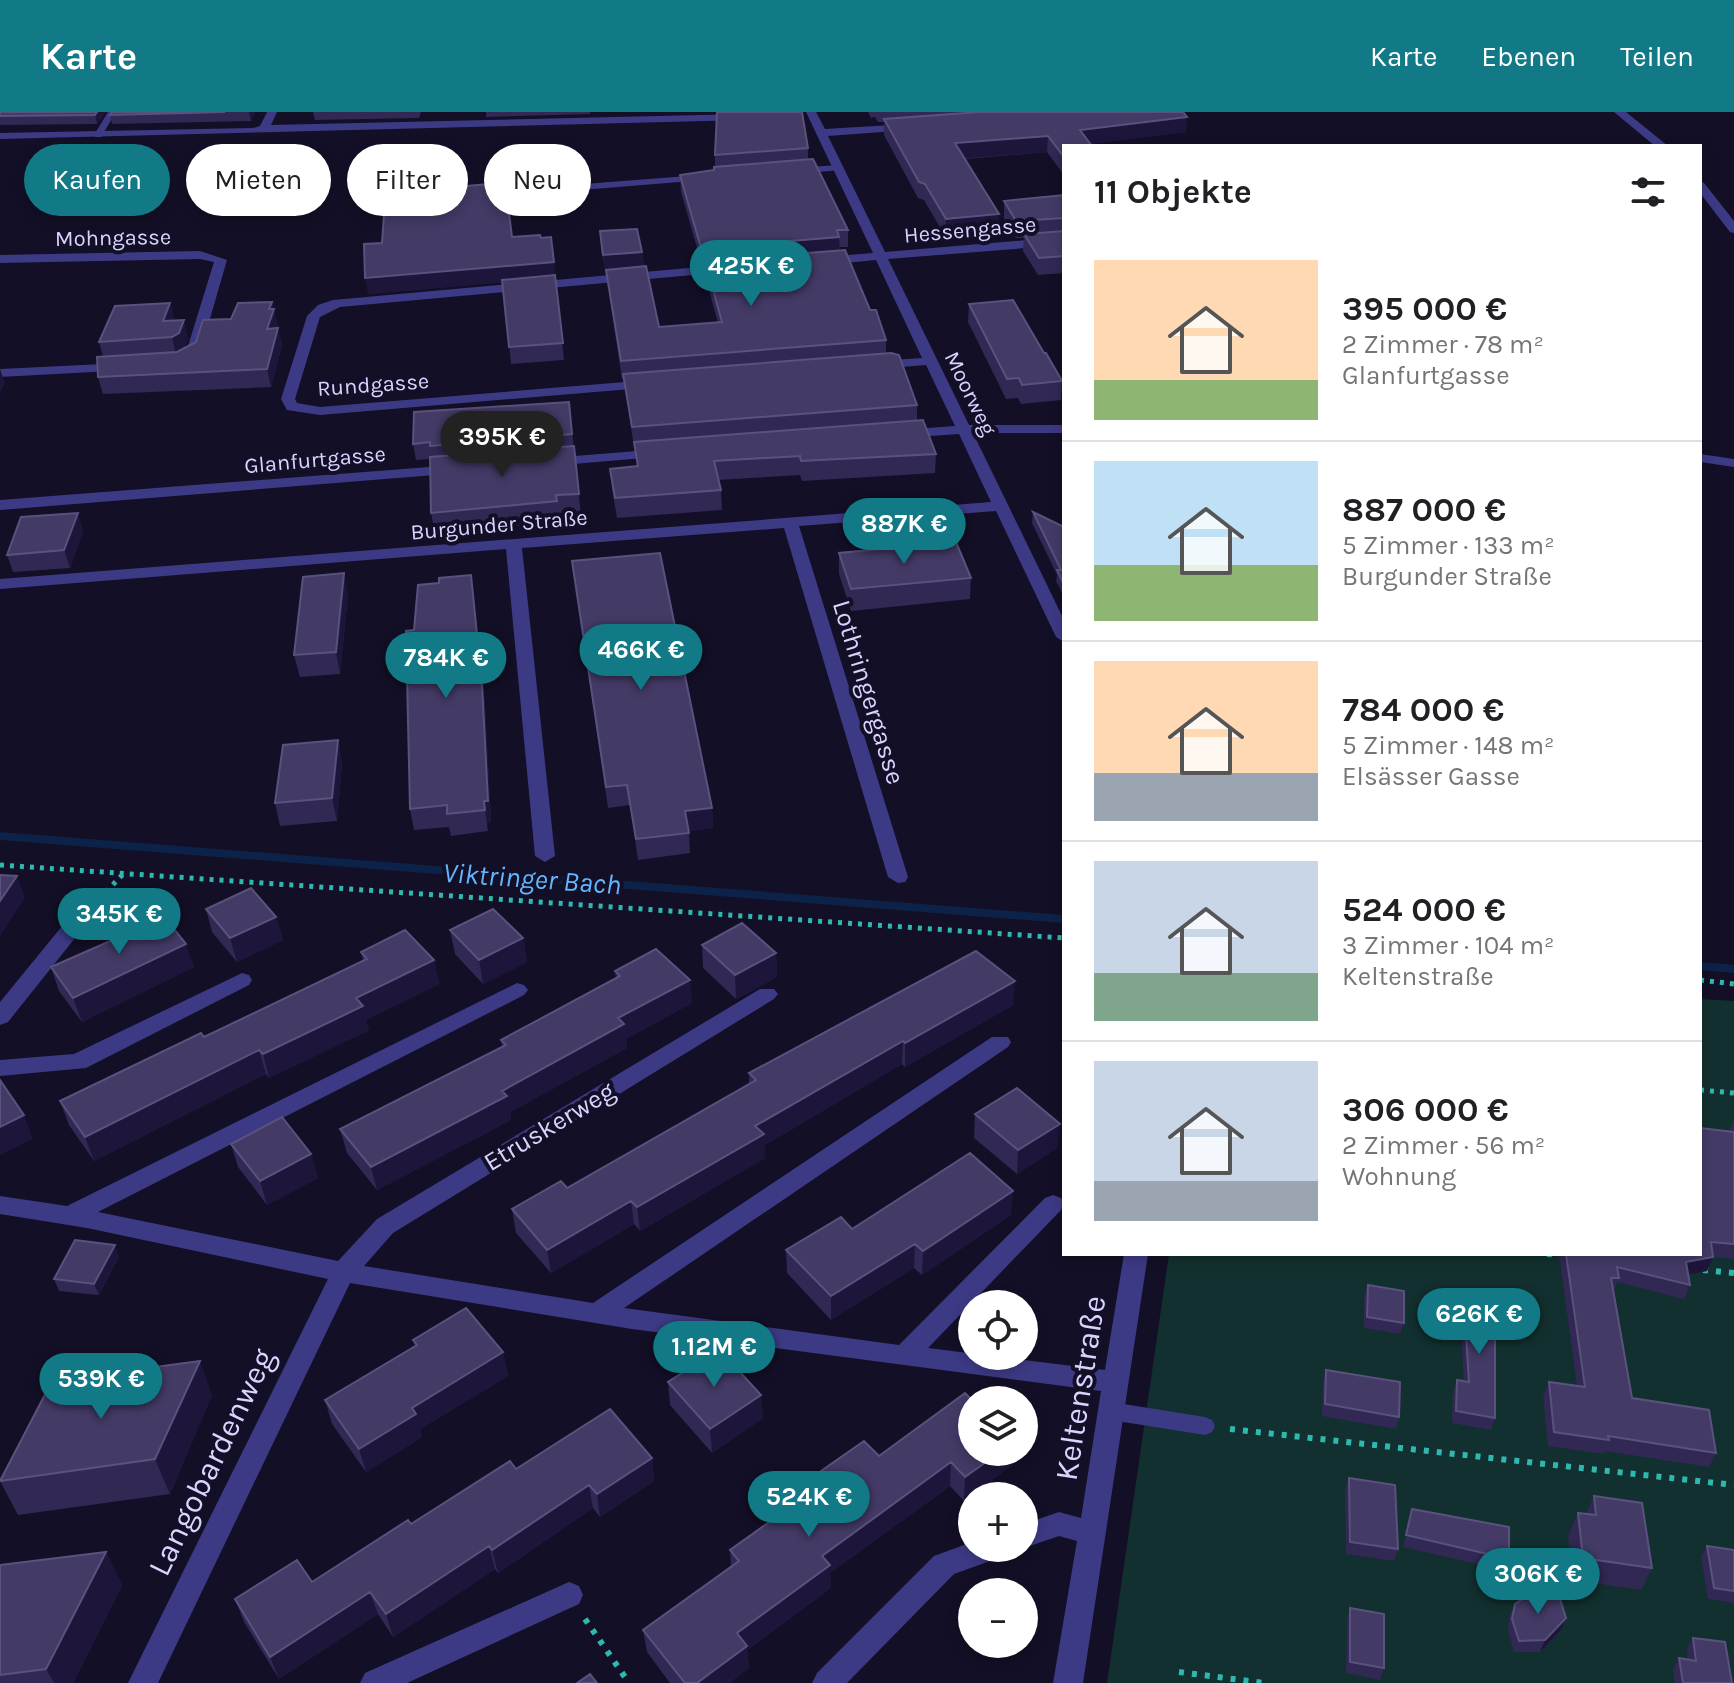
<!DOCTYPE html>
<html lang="de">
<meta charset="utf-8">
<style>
:root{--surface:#fff;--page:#f6f6f6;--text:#202124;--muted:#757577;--line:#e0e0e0;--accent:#127987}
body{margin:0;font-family:Karla,sans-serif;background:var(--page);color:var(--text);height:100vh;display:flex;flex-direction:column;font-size:30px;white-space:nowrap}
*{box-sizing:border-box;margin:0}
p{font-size:26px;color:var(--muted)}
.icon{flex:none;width:44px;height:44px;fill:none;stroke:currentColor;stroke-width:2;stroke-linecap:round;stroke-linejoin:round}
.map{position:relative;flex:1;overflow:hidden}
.side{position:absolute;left:1062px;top:32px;width:640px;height:1112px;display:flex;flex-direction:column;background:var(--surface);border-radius:0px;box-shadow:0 4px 12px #0003}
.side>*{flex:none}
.guide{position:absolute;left:24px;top:32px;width:760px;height:72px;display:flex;gap:16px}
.controls{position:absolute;left:958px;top:1178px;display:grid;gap:16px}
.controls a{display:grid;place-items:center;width:80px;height:80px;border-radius:50%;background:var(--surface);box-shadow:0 4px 12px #0003;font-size:40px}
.price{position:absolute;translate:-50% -68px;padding:0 18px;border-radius:28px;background:var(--accent);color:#fff;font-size:26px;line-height:52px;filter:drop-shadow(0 2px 4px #0008)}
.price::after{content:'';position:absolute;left:50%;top:48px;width:24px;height:18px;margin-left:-12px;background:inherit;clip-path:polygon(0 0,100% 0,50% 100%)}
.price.active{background:#222;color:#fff}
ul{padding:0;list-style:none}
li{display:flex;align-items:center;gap:24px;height:200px;padding:0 32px}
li+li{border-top:2px solid var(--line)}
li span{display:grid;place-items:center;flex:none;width:224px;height:160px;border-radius:0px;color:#555}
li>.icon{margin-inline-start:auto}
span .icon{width:96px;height:96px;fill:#fffc;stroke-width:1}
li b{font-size:34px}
h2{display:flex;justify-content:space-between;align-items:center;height:96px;padding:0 32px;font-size:34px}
.pill{padding:0 28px;border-radius:36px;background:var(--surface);box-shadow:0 4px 12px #0003;font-size:28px;line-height:72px}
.pill.active{background:var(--accent);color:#fff}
header{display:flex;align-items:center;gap:48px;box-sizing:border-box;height:112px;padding:0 40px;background:var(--accent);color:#fff}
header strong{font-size:38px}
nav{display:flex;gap:44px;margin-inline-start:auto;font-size:28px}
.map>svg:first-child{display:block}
.green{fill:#12302f}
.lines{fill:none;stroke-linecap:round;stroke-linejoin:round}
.stream{fill:#0c2248;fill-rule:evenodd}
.path-far1{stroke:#2fb8b0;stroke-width:5;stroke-dasharray:4 6;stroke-linecap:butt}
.path{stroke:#2fb8b0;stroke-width:6;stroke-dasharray:5 8;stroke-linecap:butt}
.service{fill:#3d3a85;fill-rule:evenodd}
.minor{fill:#3d3a85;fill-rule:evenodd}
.tertiary{fill:#3d3a85;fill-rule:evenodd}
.wall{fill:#312854}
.shaded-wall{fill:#1d163a}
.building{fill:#433a66;stroke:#5a527e;stroke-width:2}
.labels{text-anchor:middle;stroke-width:8;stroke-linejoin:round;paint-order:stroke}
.far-street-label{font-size:22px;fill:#d9d4ff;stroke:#130f26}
.street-label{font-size:26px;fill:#d9d4ff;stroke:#130f26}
.water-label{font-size:28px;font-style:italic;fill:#62b6ff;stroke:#130f26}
.near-street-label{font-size:32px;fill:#d9d4ff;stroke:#130f26}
</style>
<header>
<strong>Karte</strong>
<nav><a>Karte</a><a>Ebenen</a><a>Teilen</a></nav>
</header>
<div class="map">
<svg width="1734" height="1571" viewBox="0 0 1734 1571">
<rect width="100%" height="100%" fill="#130f26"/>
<path class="green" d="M1700,887L1734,889V1571H1107L1169,1142H1700Z"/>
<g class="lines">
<path class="stream" d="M0,720L1064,803V811L0,728Z
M1700,850L1734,853V861L1700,858Z"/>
<path class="path-far1" d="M0,753L1064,826
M106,780L124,761
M1700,868L1734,872
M1700,978L1734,981"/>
<path class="path" d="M1547,1142L1562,1143
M1703,1158L1734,1161
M1230,1317L1734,1373
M585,1507L629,1571
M1179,1560L1264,1571"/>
<path class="service" d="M108,0H116L101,25H95L94,23Z
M838,53L841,54V58L796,62L791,59L796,56Z
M701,63L706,66L704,68L532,82L527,79L532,76Z
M1111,1290L1205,1305L1212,1308L1215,1314L1212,1320L1205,1323L1111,1308L1104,1305L1101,1299L1104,1293Z"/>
<path class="minor" d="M267,0H277L271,13L744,2L749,5L744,8L0,27V21L253,16L260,14Z
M806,0H816L825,17L909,12L915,15L909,18L828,24L885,140L1064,125V133L888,147L969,313H1064V321H973L1064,508V530L1056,525L996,399L799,414L908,765L905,770L898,771L888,765L784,416L522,436L555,744L545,750L535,744L506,437L0,477V467L991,390L959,322L901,326L894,322L901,318L955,314L926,253L877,257L870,253L877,249L922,246L876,148L825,153L819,149L825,145L873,141Z
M200,139L227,148L202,234L195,238L188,234L214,150L200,147L0,151V143Z
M733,152L737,153V159L340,195L320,205L295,287L297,291L320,295L650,268L657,272L655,275L320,303L287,298L281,287L307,204L318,193L333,188Z
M124,251L129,252V258L0,265V257Z
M662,337L669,341L667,344L550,354L543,350L550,346Z
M1700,342L1734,347V355L1700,350Z
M455,353L463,358L460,361L0,398V388Z
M88,789L98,796L95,801L8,910L0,913V890L81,791Z
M242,861L249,863L252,868L249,873L86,956L0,964V948L74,942Z
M517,871L524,873L528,878L524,883L98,1100L338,1149L377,1107L760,877H774L778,882L774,887L393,1121L364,1154L593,1191L992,925H1008L1011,930L1008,935L624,1196L899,1233L1045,1086L1053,1083L1061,1086L1064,1091L1061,1098L928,1236L1105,1258L1124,1142H1148L1083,1571H1053L1077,1429L1059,1424L1024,1436V1412L1059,1400L1081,1406L1101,1279L632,1217L350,1171L158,1571H128L328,1167L87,1116L0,1102V1084L67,1094Z
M972,1430V1436H1005L1001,1445L954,1462L847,1571H812L817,1561L934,1444Z
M569,1470L579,1474L583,1483L579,1492L407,1571H360L365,1561Z"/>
<path class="tertiary" d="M1614,0H1626L1668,34H1655Z
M1700,69L1704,71L1734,109V121L1730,120L1700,81Z"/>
</g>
<path class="wall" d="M0,0H106L97,12L0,13Z
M112,0H255L251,9L112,12L110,3Z
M313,0H421L419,6L315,8Z
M486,0H590V2L486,5Z
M868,0H1183L1186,20L1064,34V63L1047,40L965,47L998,119L945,124L924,88L918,86L884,23V10H878L875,5L871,6Z
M808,36V47L848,118V135H840V138L886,228V241L917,293V308L936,342L935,361L802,369L800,363L718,368L721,378L722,398L617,406L612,376L610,357L637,355L635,334L634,335L624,267H622L606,161L601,138L600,119L642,140L644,155L659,215L718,211L706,167L705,153H702L681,80L680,63L714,58L715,54V43Z
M443,76L512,125H551L564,248L511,252L503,170L368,182L382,131Z
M1064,83V161L1038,163L1023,139L1024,126H1016L1004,106V89Z
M272,190L282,233L271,275L103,282L98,265L103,244L99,230L170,191L174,208L188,226L185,236L231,207Z
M969,192L1044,241L1062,269L1061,288L1021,292L1018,286L1006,287L968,210Z
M569,290L581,403L559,404V410L435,422L431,401L430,347L416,348L413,332Z
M1033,400L1064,415V485L1056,469L1057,463L1032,411Z
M83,419L70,456L13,460L7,443Z
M839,441L971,466L970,487L851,499L839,462Z
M572,449L712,696L713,716L689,719L690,741L638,748L630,693L608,696Z
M471,463L485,593L491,710L487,711L488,719L451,724L449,715L414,718L410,697L439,471Z
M348,483L340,562L300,565L294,543Z
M338,628L342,651L337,709L280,714L275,691Z
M206,797L276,805L283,828L237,850L212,820Z
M450,818L523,826L527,850L483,872L455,842Z
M115,823L194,855L82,910L59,879L51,855L116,826Z
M702,833L776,841L777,865L736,887L703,856Z
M361,840L434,848L439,872L366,908L369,918L269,966L266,962L94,1049L69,1013L60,989L204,925L363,849Z
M615,859L692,891L626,927L627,936L510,1000L511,1008L377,1078L347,1041L340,1017L502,935L501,928L616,867Z
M1013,893L905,955L902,952L765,1033V1046L640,1119L634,1112L551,1161L516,1121L512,1097L567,1076L749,972V961Z
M975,1002L1057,1036L1017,1062L974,1026Z
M1734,1007V1147L1713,1145L1707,1159L1688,1162L1690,1173L1684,1187L1617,1170L1614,1179L1632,1286L1716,1341L1709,1355L1604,1339L1603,1342L1548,1334L1543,1284L1549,1270L1577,1274L1559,1142H1700L1730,1020V1017Z
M231,1032L311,1042L318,1066L267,1093L238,1055Z
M1011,1103L922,1163L914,1156L831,1208L787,1161L786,1138L852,1117Z
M119,1145L99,1183L59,1179L54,1167Z
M1368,1173L1404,1211L1400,1222L1364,1216V1185Z
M1463,1178L1495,1306L1491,1318L1452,1311L1453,1280L1457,1268L1464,1269L1459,1190Z
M413,1228L503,1240L508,1264L420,1317L422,1325L366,1360L332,1312L325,1288L415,1234Z
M1326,1258L1399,1305L1396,1317L1322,1304L1323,1270Z
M668,1270L763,1306L712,1341L670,1293Z
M212,1283L170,1382L18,1403L0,1369Z
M879,1344L1012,1353L964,1389L950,1374L830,1461L831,1476L747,1538L749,1556L729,1571H670L647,1540L643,1518L731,1455L730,1438L814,1378V1364Z
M652,1346L654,1369L600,1405L593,1396L498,1461L495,1457L393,1525L378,1502L279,1567L244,1510L235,1487L312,1470L411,1412L516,1357Z
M1349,1366L1398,1437L1394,1449L1346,1442L1345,1378Z
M1594,1384L1652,1456L1641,1478L1573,1468L1568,1424L1578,1401L1586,1402Z
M1412,1397L1509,1447L1504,1458L1403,1435Z
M1707,1434L1734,1438V1491L1708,1487L1701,1445Z
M106,1440L122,1473L73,1571H0V1453Z
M1515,1492L1561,1518L1540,1540H1514L1508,1518L1510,1503Z
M1350,1496L1384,1556L1380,1568L1346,1561L1347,1508Z
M1693,1526L1732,1571H1675L1673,1558L1679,1546L1688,1548L1687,1537Z"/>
<path class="shaded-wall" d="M97,0H106L97,12L95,3Z
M249,0H255L251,9Z
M1187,5L1186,20L1079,34L1080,18Z
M1048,24L1047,40L955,47V31Z
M999,102L998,119L945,124L946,107Z
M839,125L840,142L705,149V153H702L701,136Z
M642,140L644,158L605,162L603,143Z
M554,150L556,166L368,182L365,166Z
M272,190L278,214L270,234L267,217L269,197Z
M170,191L174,209L167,226L163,209Z
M184,208L188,226L184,239L176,243L172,225Z
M278,216L282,233L271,275L267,257Z
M0,257L5,271L0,280Z
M78,401L83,419L70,456L64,438Z
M344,461L348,483L340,562L336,540Z
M471,463L485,593L491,710L487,711L488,719L485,698Z
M338,628L342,651L337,709L332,686Z
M712,696L713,716L687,720L685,699Z
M17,764L25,786L0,824V789Z
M276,805L283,828L237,850L230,826Z
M523,826L527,850L483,872L479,848Z
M186,832L194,855L82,910L73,886Z
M776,841L777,865L736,887L735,863Z
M434,848L439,872L366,908L369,918L269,966L263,942L356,886Z
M690,868L692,891L626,927L627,936L510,1000L511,1008L377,1078L371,1055L502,979L618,906Z
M1015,869L1013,893L905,955V931Z
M903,929L902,952L765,1033V1046L640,1119L637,1095L755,1014Z
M259,938L266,962L94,1049L85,1025Z
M24,1003L33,1027L0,1043V1015Z
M1060,1012L1057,1036L1017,1062L1018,1038Z
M311,1042L318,1066L267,1093L260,1069Z
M1013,1079L1011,1103L922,1163L923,1139Z
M631,1089L634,1112L551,1161L547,1138Z
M915,1132L914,1156L831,1208V1184Z
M115,1133L119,1145L99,1183L94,1172Z
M1713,1145L1707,1159L1680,1164L1686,1150Z
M503,1240L508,1264L420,1317L422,1325L366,1360L359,1337L412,1296Z
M200,1249L212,1283L170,1382L155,1347Z
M761,1283L763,1306L712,1341L710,1317Z
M1000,1340H1013L1012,1353L964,1389L965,1365Z
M652,1346L654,1369L600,1405L597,1382Z
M951,1350L950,1374L830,1461L831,1476L747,1538L749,1556L729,1571H697L737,1521L822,1444Z
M589,1373L593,1396L498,1461L492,1438Z
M489,1434L495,1457L393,1525L386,1502Z
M106,1440L122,1473L73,1571H54L46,1557Z
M370,1480L378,1502L279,1567L270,1545Z
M1566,1506L1561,1518L1540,1540L1545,1528Z"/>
<path class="building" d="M0,0H97L95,3L0,4Z
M112,0H225L110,3Z
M717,0H802L808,36L715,43Z
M980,0H1183L1187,5L1080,18L1092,34H1064V45L1048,24L955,31L999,102L946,107L925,72L919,70L884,7Z
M813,47L848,118H837L839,125L701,136L680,63L714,58V55Z
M443,71V76L500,71L501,78L506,77L512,125L540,123L541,126L551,125L554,150L365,166L364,132L382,131L386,74Z
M1064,83V106L1016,109L1004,89Z
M637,117L642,140L603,143L600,119Z
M1064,119V144L1039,146L1024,122Z
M845,138L870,198H876L886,228L621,249L606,158L646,154L659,215L722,210L705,149Z
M555,163L563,231L509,235L502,168Z
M1013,188L1044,241H1046L1062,269L1022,273L1019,266L1007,267L969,192Z
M272,190L269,197H274L267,217L278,216L267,257L98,265L97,245L177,240L196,230L203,208L231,207L238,191Z
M170,191L163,209L184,208L179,221L172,225L99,230L115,194Z
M891,241L899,243L917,293L632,315L623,262Z
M569,290L572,322L430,334V330L413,332L414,300Z
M923,308L936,342L801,349L800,344L714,349L721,378L615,386L610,357L638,354L634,330Z
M574,334L579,382L556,383L557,389L431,401L430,345Z
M1033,400L1064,415V473L1057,458H1061Z
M78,401L64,438L7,443L21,405Z
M956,430L971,466L851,477L839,441Z
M660,441L712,696L685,699L689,721L636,727L627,673L606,675L572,449Z
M344,461L336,540L294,543L303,465Z
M471,463L482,572L488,689H484L485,698L447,702V693L410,697L406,519L414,518L418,473L439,471V466Z
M338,628L332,686L275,691L283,633Z
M0,763L17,764L0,789Z
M251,776L276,805L230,826L206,797Z
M493,797L523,826L479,848L450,818Z
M162,802L186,832L73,886L51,855L117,826L115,823Z
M742,811L776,841L735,863L702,833Z
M405,818L434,848L356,886L363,894L263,942L259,938L85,1025L60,989L201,921L204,925L367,847L361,840Z
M656,837L690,868L618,906L624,912L502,979L507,984L371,1055L340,1017L506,933L501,928L620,864L615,859Z
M976,839L1015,869L905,931L903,929L755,1014L764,1022L637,1095L631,1089L547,1138L512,1097L561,1069L567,1076L756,968L749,961Z
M0,968L24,1003L0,1015Z
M1017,976L1060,1012L1018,1038L975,1002Z
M282,1005L311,1042L260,1069L231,1032Z
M1700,1016L1734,1020V1132L1711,1130L1713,1145L1686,1150L1690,1173L1617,1155L1619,1166H1611L1632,1286L1709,1298L1716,1341L1608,1324L1609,1328L1554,1320L1549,1270L1585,1275L1566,1142H1700Z
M970,1041L1013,1079L923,1139L915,1132L831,1184L786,1138L841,1105L852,1117Z
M75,1128L115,1133L94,1172L54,1167Z
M1368,1173L1404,1179V1211L1367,1205Z
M1463,1178L1495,1183V1306L1456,1299L1457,1268L1469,1270Z
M466,1196L503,1240L412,1296L416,1302L359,1337L325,1288L417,1233L413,1228Z
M719,1237L761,1283L710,1317L668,1270Z
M200,1249L155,1347L0,1369L52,1269Z
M1326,1258L1400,1270L1399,1305L1325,1292Z
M965,1281L972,1288V1340H1000L965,1365L951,1350L822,1444L830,1453L737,1521L747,1534L697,1571H685L643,1518L739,1449L730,1438L821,1373L814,1364L864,1329L879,1344Z
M610,1297L652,1346L597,1382L589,1373L492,1438L489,1434L386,1502L370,1480L270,1545L235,1487L297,1448L312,1470L408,1408L411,1412L510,1349L516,1357Z
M1349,1366L1395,1373L1398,1437L1350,1430Z
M1594,1384L1642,1391L1652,1456L1583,1446L1578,1401L1596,1403Z
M1412,1397L1509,1415V1447L1406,1423Z
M1707,1434L1734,1438V1479L1714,1476Z
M106,1440L46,1557L0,1563V1453Z
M1535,1479L1558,1481L1566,1506L1545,1528L1519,1529L1512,1507L1515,1492Z
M1350,1496L1384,1502V1556L1350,1550Z
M1693,1526L1725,1530L1732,1571H1683L1679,1546L1696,1549Z
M590,1562L597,1571H577Z"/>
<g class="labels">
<g class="far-street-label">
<text transform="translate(970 117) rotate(-5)" y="8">Hessengasse</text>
<text transform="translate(113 125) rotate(-1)" y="8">Mohngasse</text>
<text transform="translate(373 272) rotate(-4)" y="8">Rundgasse</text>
<text transform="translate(971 281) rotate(64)" y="8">Moorweg</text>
<text transform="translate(315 347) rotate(-5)" y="8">Glanfurtgasse</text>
<text transform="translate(499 412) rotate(-5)" y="8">Burgunder Straße</text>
</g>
<g class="street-label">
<text transform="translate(869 580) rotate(73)" y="9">Lothringergasse</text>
<text transform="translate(549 1014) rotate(-31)" y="9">Etruskerweg</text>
</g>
<g class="water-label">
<text transform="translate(532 766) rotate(4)" y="10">Viktringer Bach</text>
</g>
<g class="near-street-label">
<text transform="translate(1080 1276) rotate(-81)" y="11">Keltenstraße</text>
<text transform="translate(211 1350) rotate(-64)" y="11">Langobardenweg</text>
</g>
</g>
</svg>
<div class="controls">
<a><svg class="icon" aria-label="locate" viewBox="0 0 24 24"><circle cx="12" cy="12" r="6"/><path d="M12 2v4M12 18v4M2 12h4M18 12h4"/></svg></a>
<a><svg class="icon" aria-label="layers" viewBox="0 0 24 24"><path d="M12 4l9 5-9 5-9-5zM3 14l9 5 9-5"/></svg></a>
<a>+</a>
<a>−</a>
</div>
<b class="price" style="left:751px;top:196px">425K €</b>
<b class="price active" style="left:502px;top:367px">395K €</b>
<b class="price" style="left:904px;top:454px">887K €</b>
<b class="price" style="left:641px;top:580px">466K €</b>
<b class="price" style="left:446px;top:588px">784K €</b>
<b class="price" style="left:119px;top:844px">345K €</b>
<b class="price" style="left:1479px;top:1244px">626K €</b>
<b class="price" style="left:714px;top:1277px">1.12M €</b>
<b class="price" style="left:101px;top:1309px">539K €</b>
<b class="price" style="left:809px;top:1427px">524K €</b>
<b class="price" style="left:1538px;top:1504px">306K €</b>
<div class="guide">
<a class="pill active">Kaufen</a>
<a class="pill">Mieten</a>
<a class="pill">Filter</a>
<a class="pill">Neu</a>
</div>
<section class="side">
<h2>11 Objekte<svg class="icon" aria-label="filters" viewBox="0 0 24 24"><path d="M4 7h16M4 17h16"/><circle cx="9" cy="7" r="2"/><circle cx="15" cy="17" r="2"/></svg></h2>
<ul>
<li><span style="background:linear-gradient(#ffd9b3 75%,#8fb573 0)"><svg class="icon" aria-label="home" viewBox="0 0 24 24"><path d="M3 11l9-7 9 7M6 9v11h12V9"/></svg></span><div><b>395 000 €</b><p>2 Zimmer · 78 m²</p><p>Glanfurtgasse</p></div></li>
<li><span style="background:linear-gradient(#bfe0f5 65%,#8fb573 0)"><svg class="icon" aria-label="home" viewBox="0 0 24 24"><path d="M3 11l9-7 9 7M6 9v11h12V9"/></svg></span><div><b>887 000 €</b><p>5 Zimmer · 133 m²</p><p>Burgunder Straße</p></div></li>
<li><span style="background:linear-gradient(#ffd9b3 70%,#9aa5b1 0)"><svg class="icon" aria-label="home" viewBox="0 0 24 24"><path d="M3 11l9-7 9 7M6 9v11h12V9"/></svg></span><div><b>784 000 €</b><p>5 Zimmer · 148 m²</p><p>Elsässer Gasse</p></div></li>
<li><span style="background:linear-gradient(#c9d6e8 70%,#7fa58c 0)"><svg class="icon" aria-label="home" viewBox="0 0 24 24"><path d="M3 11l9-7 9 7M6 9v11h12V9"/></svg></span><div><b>524 000 €</b><p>3 Zimmer · 104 m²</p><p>Keltenstraße</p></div></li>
<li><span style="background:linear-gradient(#c9d6e8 75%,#9aa5b1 0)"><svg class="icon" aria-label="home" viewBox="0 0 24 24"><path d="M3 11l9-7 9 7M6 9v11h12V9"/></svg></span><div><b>306 000 €</b><p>2 Zimmer · 56 m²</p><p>Wohnung</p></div></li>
</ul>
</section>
</div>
